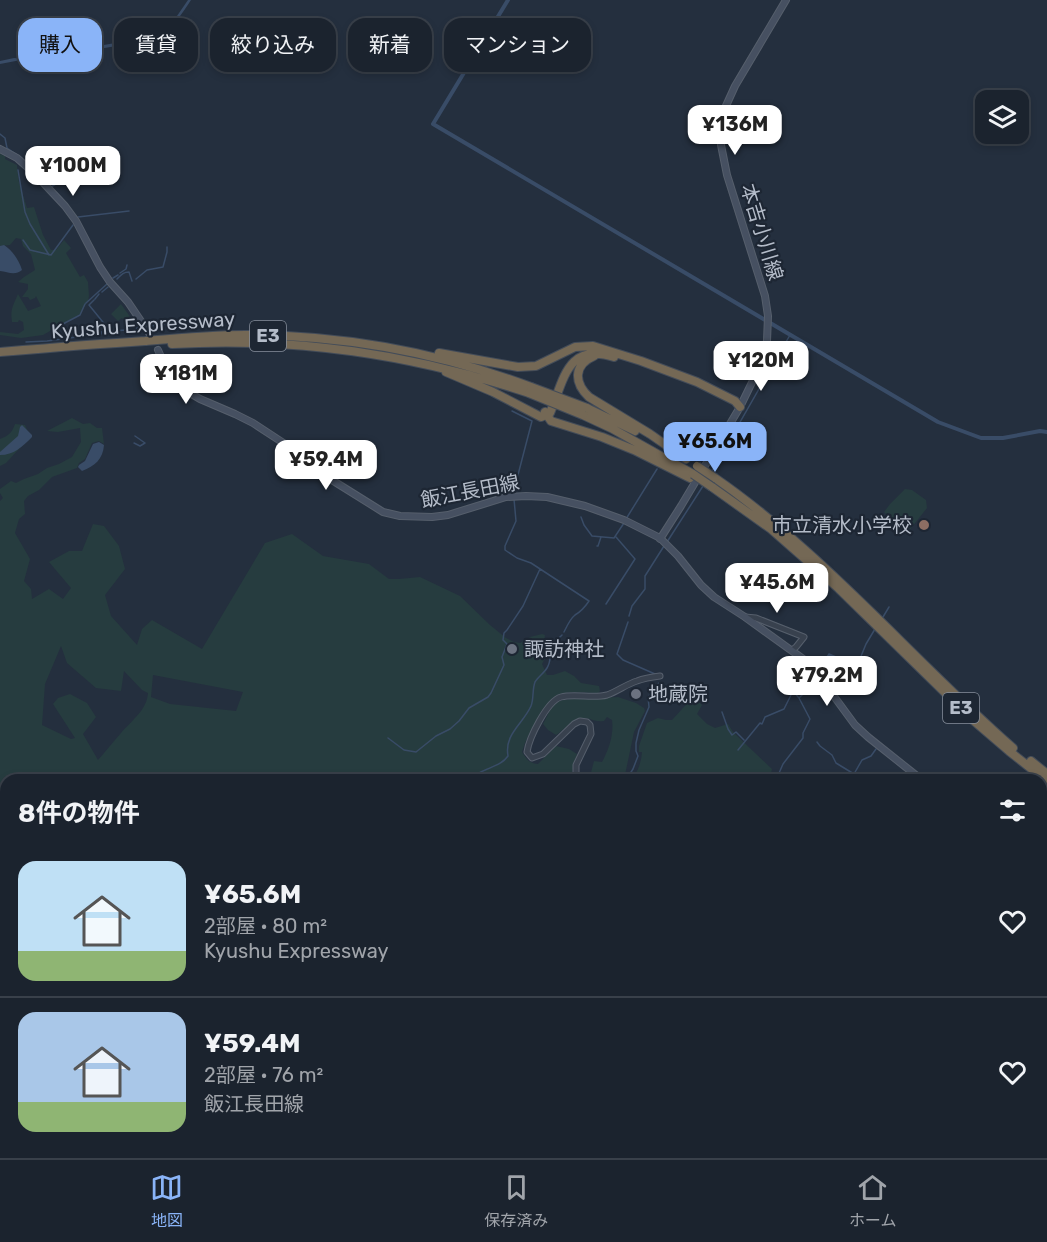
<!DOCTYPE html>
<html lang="ja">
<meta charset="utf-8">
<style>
:root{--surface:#1b232e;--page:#282f3a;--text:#f1f3f6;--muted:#a0a4aa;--line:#39404a;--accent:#8ab4f8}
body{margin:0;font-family:Rubik,"Noto Sans JP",sans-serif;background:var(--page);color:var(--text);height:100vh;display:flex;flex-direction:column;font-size:22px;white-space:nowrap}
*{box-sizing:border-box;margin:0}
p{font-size:20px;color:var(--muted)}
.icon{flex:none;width:33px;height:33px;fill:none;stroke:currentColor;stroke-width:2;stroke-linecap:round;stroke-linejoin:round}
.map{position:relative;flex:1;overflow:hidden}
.panel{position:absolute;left:0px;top:774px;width:1047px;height:384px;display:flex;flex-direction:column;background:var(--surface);border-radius:18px 18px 0 0;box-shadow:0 3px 9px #0003,0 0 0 2px var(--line)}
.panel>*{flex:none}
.top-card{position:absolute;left:18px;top:18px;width:600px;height:54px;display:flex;gap:12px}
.tools{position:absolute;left:975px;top:90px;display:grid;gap:12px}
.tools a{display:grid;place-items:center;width:54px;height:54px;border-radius:12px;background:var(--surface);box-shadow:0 3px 9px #0003,0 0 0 2px var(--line);font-size:30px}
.price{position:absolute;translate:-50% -51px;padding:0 14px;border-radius:12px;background:#fff;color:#222;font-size:20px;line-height:39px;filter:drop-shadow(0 2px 3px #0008)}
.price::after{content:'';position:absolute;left:50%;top:36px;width:18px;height:14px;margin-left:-9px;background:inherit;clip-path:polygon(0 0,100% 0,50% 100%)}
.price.on{background:var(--accent);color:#111}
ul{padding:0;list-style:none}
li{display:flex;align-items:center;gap:18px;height:150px;padding:0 18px}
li+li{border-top:2px solid var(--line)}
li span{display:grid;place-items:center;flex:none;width:168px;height:120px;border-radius:18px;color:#555}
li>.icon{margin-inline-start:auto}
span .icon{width:72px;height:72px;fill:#fffc;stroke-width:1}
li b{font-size:26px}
h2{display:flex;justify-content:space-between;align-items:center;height:72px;padding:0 18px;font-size:26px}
.tag{padding:0 21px;border-radius:18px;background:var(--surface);box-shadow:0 3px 9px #0003,0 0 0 2px var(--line);font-size:21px;line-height:54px}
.tag.on{background:var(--accent);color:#111}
.dock{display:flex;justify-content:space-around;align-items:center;height:84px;border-top:2px solid var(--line);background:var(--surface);font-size:16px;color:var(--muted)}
.dock a{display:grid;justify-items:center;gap:3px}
.dock .on{color:var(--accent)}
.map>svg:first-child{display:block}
.green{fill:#263c3f;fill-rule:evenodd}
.water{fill:#394c67}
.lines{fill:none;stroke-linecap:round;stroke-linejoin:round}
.stream{stroke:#394c67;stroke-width:1.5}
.canal{stroke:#394c67;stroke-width:4}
.tertiary-casing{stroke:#565f6c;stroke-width:7}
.secondary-casing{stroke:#565f6c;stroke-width:8}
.motorway-casing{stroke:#434c59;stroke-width:10}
.tertiary{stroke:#38414e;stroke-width:5}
.secondary{stroke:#465061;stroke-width:6}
.motorway{stroke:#746855;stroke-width:8}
.motorway-bridge-casing{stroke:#434c59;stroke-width:10;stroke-linecap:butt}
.motorway-bridge{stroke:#746855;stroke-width:8}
.education-dot{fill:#8d6e63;stroke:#1d2633;stroke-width:2}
.worship-dot{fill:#6b7280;stroke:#1d2633;stroke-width:2}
.labels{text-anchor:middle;stroke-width:4.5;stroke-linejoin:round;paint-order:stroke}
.shield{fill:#1d2633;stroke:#878f9c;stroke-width:1.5}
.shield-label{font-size:18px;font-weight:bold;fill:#b4bcc9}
.street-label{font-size:20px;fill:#b4bcc9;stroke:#1d2633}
.poi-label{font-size:20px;fill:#b4bcc9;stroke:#1d2633;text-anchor:start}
</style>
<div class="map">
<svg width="1047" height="1158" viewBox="0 0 1047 1158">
<rect width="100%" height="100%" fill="#242f3e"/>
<path class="green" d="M0,154L5,156V159L17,165L19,182L27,208L34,207L43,235L51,250H56L64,240L71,248L66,253L80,277L84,275L88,282L89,296L88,301L80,314L43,335L21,338L0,335V332L18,334L24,330L23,322L19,320L18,322H12C10,309 13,306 18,294L28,311L41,306L36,296L35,298L30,300L28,297H22L28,289V284L18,282L24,277L35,270L31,254L23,246L21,239L16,238L10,245L0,246Z
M121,304L136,325L130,328L122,318L118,321L111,314Z
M72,418L83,424L90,423L97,428H102L104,444L99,441L92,443L85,459L79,463L77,468L52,477L39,490L28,496L24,501L25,514L19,519L15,533L30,559L24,581L31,589L32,599L49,589L63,599L71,588L49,562L69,551H82L93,524L104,526L119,546L125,569L105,595L111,616L137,645L142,629L152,620L202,649L265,543L292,534L323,556L369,564L389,579H399L420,577L460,596L490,625L506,638L514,642L520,643L530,637L542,634L545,635L544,643L548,648V657L544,660L542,664L547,675H553L565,671L574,676L581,683L599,686L600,691L598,693C563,692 554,688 536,722C530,732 525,741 522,752C527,760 529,763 538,764L556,746L569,749L577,754L574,763L571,780H6V1152H49V1158H0V501L3,498L0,493V489L11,481L16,483L24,479L38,474L47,468L59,464L72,457L81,442L80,428L58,432L47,431ZM61,646L67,663L96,688L121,691L124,671L142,690L148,693C147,710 132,720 121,733C113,742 106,751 98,760L83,734L96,717L87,703L70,694L58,698L53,704L75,738L71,739L42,725L45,684ZM153,675L243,692L236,711L170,704L151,697Z
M15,424L25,425L30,437L6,463L0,466V439C8,436 12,433 15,424Z
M905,489L912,490L926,500L927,508L908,532L891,519L884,512L890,504Z
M618,697L636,703L644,708L645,711L634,732L625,775L622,780H589L594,761L602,762C609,749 614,734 612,720L607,717L604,721C593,722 594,719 585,718C575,717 564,730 556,735L548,730L543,724C547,718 550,707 555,703C561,697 607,698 618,697Z
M693,697L702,705L697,714L707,724L715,728L728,724L733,732L772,769L770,780H630C638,773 641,763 642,752H639V746L647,723L658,718L666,720H672Z
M1047,934V1158H995L994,1152H1041V942Z
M86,1152H248L238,1158H83Z
M260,1152H300L320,1155L321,1152H636L637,1158H259Z
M654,1152H944L949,1158H653Z"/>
<path class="water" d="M188,0H191C182,14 172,29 157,36C151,40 145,38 139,42L99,49L57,61L41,62L21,60L0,64V61L14,58L43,60L58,59L98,46L144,38L149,39L168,29Z
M4,245C12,250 19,260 22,270C15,276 8,272 0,271V246Z
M22,425L32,435V437C22,447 14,455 0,455V452L18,436L20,427Z
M99,442L104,445C103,459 95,466 82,471L78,467L79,465L85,461L93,444Z"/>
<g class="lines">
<path class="stream" d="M0,134L5,138L7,148L22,158
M18,170L25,212L30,224L49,255
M51,187L67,177
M78,217L129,211
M23,240L30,250L51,255L73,225
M120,273L126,269L127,265
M113,278L118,275
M117,279C121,275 123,272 129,272L132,281
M136,279L147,270L163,267L167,252V247
M102,292L108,287
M95,299L99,294
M94,300L89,305L111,332
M86,303L107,284
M189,322L197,323
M61,325L80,315L85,304
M148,326L184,323
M135,328H139
M127,329H131
M101,334V332L126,330
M89,336L100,333
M26,342L47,341L84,336
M512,411L532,421L513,494
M134,443L140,446L145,443L135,436
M712,471L790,335
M514,499L516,521L505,546V550L517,558L531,563L589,601C585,607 582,611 575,615C570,619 567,626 564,632
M581,517L584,525L592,536L614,538L624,523
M626,519L657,469
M667,542L703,486
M597,546H598L601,537
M606,604L635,559L616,537
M629,616L632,606L645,589V576L664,546
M883,617L889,607
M628,622L617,654L623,660L655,674
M817,672L829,654L857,666L866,644L875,629
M783,678L793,691
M722,712L728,729L732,735L736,732L744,740
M388,738L404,750L416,752L436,736L450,729L459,721L469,708L488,697L491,693L504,665L502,657L507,644L503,640L504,633L507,630L523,606L540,569
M817,742L820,746L832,755L836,763L854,774
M738,750L760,723L762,724L765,717L784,709L793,691L799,698
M471,780C481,767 499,769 508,756C504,734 523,724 531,706C534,699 532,690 535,682C538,677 544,673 547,668C552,660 549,653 553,645C555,641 559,638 562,635
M626,780L633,769L638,756L636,751V743L639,730L649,707L648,697L659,683
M776,780L783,764L803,738V733L810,719L799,698L805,692L815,676
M848,780L851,778
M860,780L854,774L862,760L871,756L876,749
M375,1158L377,1152"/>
<path class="canal" d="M508,0L433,124L938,422L981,438H1003L1040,431L1047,432"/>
<g class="tertiary-casing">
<path id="tertiary" d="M745,617L756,618L804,637L796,647L792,650
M576,780V765L591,734L590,725L587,722L580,721L574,724L543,754L532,758L527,752C529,738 547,701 561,697C575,693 592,699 607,695C618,691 627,684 637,681C645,678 652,677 660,676"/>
</g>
<g class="secondary-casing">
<path id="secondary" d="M0,149L17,158L35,174L65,206L76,221L100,267L110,282L128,302L149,333
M158,350L170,377L181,388L200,399L235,414L253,423L285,444L300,454L319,472L383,512L400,516L432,517L448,515L506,497L526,496L547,497L585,506L624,520L660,538L678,556L701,585L714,597L745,617L806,661L822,680L855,725L868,737L922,780
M660,539L681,506L740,407L759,368L767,341L768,316L765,296L727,175L721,145L722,126L725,108L735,86L786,0
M1041,870L1047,876"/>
</g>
<g class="motorway-casing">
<path id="motorway" d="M172,344C297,337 411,354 529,393
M0,352C48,348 97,344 145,341C179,338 212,335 246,335C343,335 440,353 531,387
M439,353L518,367L536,366L575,347L593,346L641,361L697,382L735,401L740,407
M594,356C573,365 574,383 589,397L650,434L686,459
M446,372L493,392L541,417L550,413C564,380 567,342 614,357
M587,408L635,431
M545,412L551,421L602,437L634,450L690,478
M583,415L611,428L693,474
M715,478C747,500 776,524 805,550C876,613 941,685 1013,748
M712,487L771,529L837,587L974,721L1009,751L1047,781
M1031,761L1047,774"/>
</g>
<use href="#tertiary" class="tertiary"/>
<use href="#secondary" class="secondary"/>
<use href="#motorway" class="motorway"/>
<g class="motorway-bridge-casing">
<path id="motorway-bridge" d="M531,387L587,408
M529,393L583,415
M697,466L715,478
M693,474L712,487"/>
</g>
<use href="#motorway-bridge" class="motorway-bridge"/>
</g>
<circle class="education-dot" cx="924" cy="525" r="6"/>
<g class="worship-dot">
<circle cx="512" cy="649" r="6"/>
<circle cx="636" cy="694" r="6"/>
</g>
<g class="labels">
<g class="shield">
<rect x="250" y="321" width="36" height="30" rx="4.5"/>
<rect x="943" y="693" width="36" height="30" rx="4.5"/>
</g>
<g class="shield-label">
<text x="268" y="342">E3</text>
<text x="961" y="714">E3</text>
</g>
<g class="street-label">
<text transform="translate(762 232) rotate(73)" y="7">本吉小川線</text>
<text transform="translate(143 325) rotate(-4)" y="7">Kyushu Expressway</text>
<text transform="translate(470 491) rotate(-11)" y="7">飯江長田線</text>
</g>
<g class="poi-label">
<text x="912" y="532" text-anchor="end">市立清水小学校</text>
<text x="524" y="656">諏訪神社</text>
<text x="648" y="701">地蔵院</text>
</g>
</g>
</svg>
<div class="tools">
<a><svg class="icon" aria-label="layers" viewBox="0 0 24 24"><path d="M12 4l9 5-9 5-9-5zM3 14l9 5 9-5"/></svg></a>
</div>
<b class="price" style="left:735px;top:156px">¥136M</b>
<b class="price" style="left:73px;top:197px">¥100M</b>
<b class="price" style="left:761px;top:392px">¥120M</b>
<b class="price" style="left:186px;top:405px">¥181M</b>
<b class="price on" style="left:715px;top:473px">¥65.6M</b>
<b class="price" style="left:326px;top:491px">¥59.4M</b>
<b class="price" style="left:777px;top:614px">¥45.6M</b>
<b class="price" style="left:827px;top:707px">¥79.2M</b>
<div class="top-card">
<a class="tag on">購入</a>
<a class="tag">賃貸</a>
<a class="tag">絞り込み</a>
<a class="tag">新着</a>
<a class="tag">マンション</a>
</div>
<section class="panel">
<h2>8件の物件<svg class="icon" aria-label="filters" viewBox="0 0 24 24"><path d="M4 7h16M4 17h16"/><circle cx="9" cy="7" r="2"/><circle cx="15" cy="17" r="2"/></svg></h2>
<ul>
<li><span style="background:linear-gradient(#bfe0f5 75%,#8fb573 0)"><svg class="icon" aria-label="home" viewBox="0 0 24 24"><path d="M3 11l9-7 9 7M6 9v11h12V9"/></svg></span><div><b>¥65.6M</b><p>2部屋 · 80 m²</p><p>Kyushu Expressway</p></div><svg class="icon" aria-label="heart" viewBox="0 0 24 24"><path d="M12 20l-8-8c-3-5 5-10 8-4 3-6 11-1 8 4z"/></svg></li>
<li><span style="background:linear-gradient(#a9c7e8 75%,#8fb573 0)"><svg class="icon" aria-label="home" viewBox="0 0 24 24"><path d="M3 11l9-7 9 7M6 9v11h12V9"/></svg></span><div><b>¥59.4M</b><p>2部屋 · 76 m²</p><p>飯江長田線</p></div><svg class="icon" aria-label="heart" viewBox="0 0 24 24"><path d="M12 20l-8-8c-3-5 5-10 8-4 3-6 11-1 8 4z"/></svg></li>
</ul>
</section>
</div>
<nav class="dock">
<a class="on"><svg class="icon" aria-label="map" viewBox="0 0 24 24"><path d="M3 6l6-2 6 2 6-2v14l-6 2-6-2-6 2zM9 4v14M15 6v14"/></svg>地図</a>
<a><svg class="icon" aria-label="saved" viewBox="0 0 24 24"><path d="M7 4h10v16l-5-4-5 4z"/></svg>保存済み</a>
<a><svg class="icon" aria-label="home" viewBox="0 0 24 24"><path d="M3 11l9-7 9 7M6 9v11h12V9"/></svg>ホーム</a>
</nav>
